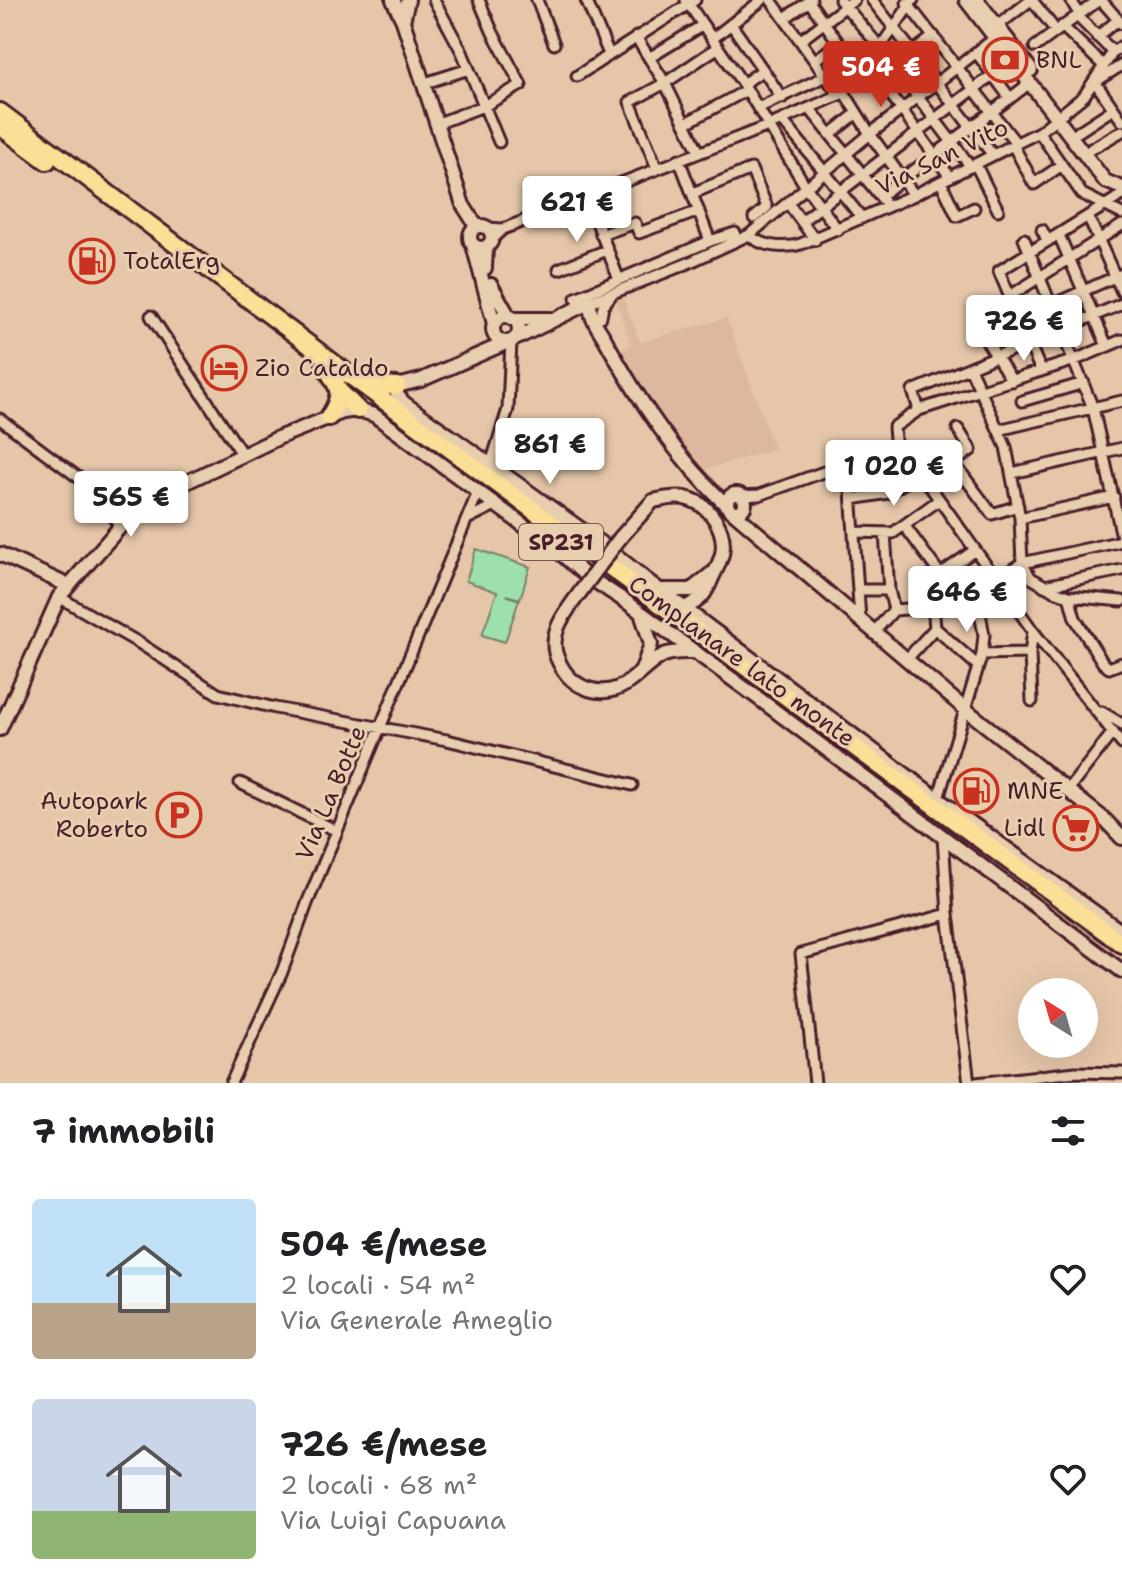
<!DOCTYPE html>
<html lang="it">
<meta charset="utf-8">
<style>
:root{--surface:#fff;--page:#f6f6f6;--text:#202124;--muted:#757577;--accent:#c8321e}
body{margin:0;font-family:"Shantell Sans",sans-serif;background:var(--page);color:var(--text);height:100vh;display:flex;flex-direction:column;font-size:30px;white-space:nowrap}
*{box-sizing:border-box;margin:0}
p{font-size:26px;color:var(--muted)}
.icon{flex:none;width:44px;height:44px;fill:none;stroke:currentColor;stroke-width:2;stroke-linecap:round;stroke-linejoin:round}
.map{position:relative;height:1083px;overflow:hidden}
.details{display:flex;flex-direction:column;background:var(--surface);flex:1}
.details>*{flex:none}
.needle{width:52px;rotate:323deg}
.buttons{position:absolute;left:1018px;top:978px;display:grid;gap:16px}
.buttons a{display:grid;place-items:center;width:80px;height:80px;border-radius:50%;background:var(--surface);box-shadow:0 8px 32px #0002;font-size:40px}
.price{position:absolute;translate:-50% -68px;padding:0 18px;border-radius:8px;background:#fff;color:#222;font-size:26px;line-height:52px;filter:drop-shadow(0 2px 4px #0008)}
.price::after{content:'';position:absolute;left:50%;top:48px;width:24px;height:18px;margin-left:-12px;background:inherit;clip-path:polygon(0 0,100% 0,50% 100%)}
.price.active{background:var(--accent);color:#fff}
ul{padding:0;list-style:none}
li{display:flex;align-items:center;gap:24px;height:200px;padding:0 32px}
li span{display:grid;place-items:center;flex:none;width:224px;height:160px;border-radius:8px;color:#555}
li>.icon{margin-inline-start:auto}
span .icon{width:96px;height:96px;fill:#fffc;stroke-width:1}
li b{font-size:34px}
h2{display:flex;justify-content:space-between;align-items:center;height:96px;padding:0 32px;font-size:34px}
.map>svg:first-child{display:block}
.built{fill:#ddb89e}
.green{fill:#9ee0ab;stroke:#74806b;stroke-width:2}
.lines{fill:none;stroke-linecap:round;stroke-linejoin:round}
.street-casing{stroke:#4a1f2b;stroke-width:15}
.secondary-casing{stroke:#4a1f2b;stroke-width:18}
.highway-casing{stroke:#4a1f2b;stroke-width:22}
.street{stroke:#e7ceaf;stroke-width:9}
.secondary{stroke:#e7ceaf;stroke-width:12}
.highway{stroke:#fbdf96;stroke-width:16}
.secondary-bridge-casing{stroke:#4a1f2b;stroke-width:18;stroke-linecap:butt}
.secondary-bridge{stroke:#e7ceaf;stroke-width:12}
.labels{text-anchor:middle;stroke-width:6;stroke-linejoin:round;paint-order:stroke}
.shield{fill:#e7ceaf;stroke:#795453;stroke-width:2}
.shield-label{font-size:22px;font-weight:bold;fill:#4a1f2b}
.poi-label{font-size:24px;fill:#4a1f2b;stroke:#e7ceaf;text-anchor:start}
.street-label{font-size:24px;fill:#4a1f2b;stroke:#e7ceaf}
</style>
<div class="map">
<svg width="1122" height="1083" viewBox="0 0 1122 1083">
<rect width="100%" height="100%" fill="#e5c6a9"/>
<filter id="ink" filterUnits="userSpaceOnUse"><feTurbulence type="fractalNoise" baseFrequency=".0125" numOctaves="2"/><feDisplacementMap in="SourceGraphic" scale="16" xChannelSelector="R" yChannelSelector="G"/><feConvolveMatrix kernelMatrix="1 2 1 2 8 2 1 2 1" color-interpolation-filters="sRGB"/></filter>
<g filter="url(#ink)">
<path class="built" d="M622,295L640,342L727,318L774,449L703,470L674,441L615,351L631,346L616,298Z"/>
<path class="green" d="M476,549L530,567L520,599L506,595L519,600L505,642L482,635L497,592L466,581Z"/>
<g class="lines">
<g class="street-casing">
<path id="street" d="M434,0L462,52L499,142
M537,0L554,44
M586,0L609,54
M686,0L747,90L806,187L838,230
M771,0L839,95
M808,0L861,74
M840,0L879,46L971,167
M872,0L992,154
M1032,0L1056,31
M1071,0L1079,14
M1101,0L1122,24
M907,3L1016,143
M1077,16L1113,52
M785,18L811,0
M731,24L763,70L743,84
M997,26L1031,0
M1062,26L1103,65
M636,37L665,83L699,152
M1097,37L1118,20
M712,39L762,0
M801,40L854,0
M1035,47L1099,0
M976,52L1010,98
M649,58L703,25
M815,60L839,43
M1122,65L1095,82L1122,121
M894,66L934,36
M866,68L894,99L950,177
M763,70L782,98
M577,76L695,0
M422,84L469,69
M844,92L870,134L914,195
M758,108L826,76
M810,109L883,200
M782,120L862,218
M686,123L747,90
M436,124L486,105L521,85L492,31L479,0
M1039,132L1082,194L1122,214
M1078,132L1113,109
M831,134L857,113
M1013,145L1034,184L1062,165
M1091,149L1122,131
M679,159L710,241L735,233
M976,165L998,210
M657,168L630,102L665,83L717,48
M941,182L957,216L974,208
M693,193L751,169L767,207L754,218
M587,196L619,280
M880,196L1030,83
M788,203L815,240
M1088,216L1122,292
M802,221L1012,60
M487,228L503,229
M1042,230L1048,241
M601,235L635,223L639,233L699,211
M749,235C762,247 785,249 801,244L914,195L1039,132L1084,96L1113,52L1122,46
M1059,235L1107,346
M492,239L503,229L768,126L839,95L866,68L913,0
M1024,239L1093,408L1122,537
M559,269L607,250
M1010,296L1122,225
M576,298L710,241
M590,302L686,264L749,235L870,134L995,38
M151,316L242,454
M601,317L603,306L612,294
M970,368L1006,447L1020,518L1022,563L1031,578L1054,591L1069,596L1122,601
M1041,371L1019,319L1122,274
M1012,381L983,335L1019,319L999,271L1122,195
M1022,401L1084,383
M919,410L913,391L1122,304
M0,419L99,493L139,510
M998,430L1122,401
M896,451L894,427L919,410L1075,360L1122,340
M849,463L860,619
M954,463L992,514L1018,506
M491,464L508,409L511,341
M1012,473L1122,448
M927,483L971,450L958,429
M99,493L119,526
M742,496L759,495L849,463L904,450L1033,631L1122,744
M852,499L888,493L920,473
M469,518L495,505
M1020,518L1114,497
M904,525L940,574
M854,532L893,533L939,500
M885,533L889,590L894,610
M975,550L931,581L935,628L977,665
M997,579L1022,563L1122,541
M1044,586L1122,570
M858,590H889
M1069,596L1075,618L1103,663L1109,668L1122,663
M59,597L139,643L218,694L275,708L447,740L632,785
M874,632L894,610L933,607
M982,654L1030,653
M906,660L935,628
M1032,701L1030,653L1033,631
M1102,712L1122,724
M240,783L337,831
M1068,790L1113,732
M938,799L982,654L984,635L976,591L981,579L993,574
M943,837L948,914L969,1083
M231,1083L282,972L308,901L478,492
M815,1083L801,954L948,914
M976,1083L1076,1072L1122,1073"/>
</g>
<g class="secondary-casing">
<path id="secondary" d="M393,0L403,21L463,205L477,227
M966,0L1105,181L1122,188
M977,0L1031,70
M403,21L408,0
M470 237a11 11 0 1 1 22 0a11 11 0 1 1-22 0Z
M473,245L494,324
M485,268L486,247
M491,285L509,317
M590,302C589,318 599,328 606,341C640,403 677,458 728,507
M493 329a13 13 0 1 1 26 0a13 13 0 1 1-26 0Z
M512,319H551
M513,340L590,302
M397,386V395L404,403L606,547L645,579L938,799L1122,932
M397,386L421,380L508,342
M727 503a9 9 0 1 1 18 0a9 9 0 1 1-18 0Z
M732,511L965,709L1104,819L1122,838
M620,538L653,501C663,499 674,496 684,498C709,502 727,530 722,554C720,562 716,570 712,578C706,593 701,601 684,608
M0,554L67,585
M663,590H691L711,574
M581,591C566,612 545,635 559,662C572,690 605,701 630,681C641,673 651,661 664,655C673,651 685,652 694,652
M642,670L651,644L642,616
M0,729L59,597L127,519L170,490L280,437L343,412L358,410L374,415L557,550L584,574L628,603L758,698L1122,971"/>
</g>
<g class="highway-casing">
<path id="highway" d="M0,112L348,374L1122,944
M0,126L47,161
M325,366C340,388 344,394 329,417
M364,380L379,385L397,386
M340,392L358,410"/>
</g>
<use href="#street" class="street"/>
<use href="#secondary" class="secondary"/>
<use href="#highway" class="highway"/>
<g class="secondary-bridge-casing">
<path id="secondary-bridge" d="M581,591L620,538"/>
</g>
<use href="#secondary-bridge" class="secondary-bridge"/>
</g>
</g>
<defs>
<g id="bank-ring" transform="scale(2.3)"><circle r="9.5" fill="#e7ceaf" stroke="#c8321e" stroke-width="1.5"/><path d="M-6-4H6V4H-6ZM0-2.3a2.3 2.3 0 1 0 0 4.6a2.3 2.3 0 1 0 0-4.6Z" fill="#c8321e"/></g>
<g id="fuel-ring" transform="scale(2.3)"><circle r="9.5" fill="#e7ceaf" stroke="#c8321e" stroke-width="1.5"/><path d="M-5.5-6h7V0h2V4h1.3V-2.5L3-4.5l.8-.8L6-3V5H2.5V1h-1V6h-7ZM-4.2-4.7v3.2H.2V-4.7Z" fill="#c8321e"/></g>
<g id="hotel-ring" transform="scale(2.3)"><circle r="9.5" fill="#e7ceaf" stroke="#c8321e" stroke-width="1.5"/><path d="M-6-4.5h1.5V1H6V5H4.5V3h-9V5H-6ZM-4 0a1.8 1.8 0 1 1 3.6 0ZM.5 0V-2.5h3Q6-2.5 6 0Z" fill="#c8321e"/></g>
<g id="parking-ring" transform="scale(2.3)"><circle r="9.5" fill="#e7ceaf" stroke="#c8321e" stroke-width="1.5"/><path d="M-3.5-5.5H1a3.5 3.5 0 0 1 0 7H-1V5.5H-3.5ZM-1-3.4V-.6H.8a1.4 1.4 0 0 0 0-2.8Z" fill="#c8321e"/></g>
<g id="supermarket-ring" transform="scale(2.3)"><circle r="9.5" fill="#e7ceaf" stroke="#c8321e" stroke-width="1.5"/><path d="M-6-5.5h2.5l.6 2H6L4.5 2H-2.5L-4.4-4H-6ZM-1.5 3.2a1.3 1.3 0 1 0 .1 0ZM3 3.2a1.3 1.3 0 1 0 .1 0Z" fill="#c8321e"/></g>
</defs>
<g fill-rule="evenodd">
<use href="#bank-ring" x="1005" y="60"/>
<use href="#fuel-ring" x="92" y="261"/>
<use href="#hotel-ring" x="224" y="368"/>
<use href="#fuel-ring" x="976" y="791"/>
<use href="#parking-ring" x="179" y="815"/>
<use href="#supermarket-ring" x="1076" y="828"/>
</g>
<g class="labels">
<rect class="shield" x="519" y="524" width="84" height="36" rx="6"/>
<g class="shield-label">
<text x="561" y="550">SP231</text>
</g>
<g class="poi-label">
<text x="1036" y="68">BNL</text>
<text x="123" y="269">TotalErg</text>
<text x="255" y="376">Zio Cataldo</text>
<text x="1007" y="799">MNE</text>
<text x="148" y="809" text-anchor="end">Autopark<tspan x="148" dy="28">Roberto</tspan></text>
<text x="1045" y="836" text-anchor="end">Lidl</text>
</g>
<g class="street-label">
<text transform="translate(942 157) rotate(-26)" y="8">Via San Vito</text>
<text transform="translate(742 661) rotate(36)" y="8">Complanare lato monte</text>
<text transform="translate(331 793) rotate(-67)" y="8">Via La Botte</text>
</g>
</g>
</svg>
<div class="buttons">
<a><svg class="needle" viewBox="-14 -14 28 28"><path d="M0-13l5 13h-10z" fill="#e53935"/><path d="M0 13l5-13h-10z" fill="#757577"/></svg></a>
</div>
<b class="price active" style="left:881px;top:109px">504 €</b>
<b class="price" style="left:577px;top:244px">621 €</b>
<b class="price" style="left:1024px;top:363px">726 €</b>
<b class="price" style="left:550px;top:486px">861 €</b>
<b class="price" style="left:894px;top:508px">1 020 €</b>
<b class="price" style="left:131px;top:539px">565 €</b>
<b class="price" style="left:967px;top:634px">646 €</b>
</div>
<section class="details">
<h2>7 immobili<svg class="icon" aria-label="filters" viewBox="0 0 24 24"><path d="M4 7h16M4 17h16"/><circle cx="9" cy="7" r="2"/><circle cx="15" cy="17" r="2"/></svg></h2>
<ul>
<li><span style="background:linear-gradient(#bfe0f5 65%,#b9a48a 0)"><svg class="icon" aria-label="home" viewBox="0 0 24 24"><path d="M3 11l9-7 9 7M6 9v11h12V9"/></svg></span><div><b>504 €/mese</b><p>2 locali · 54 m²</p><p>Via Generale Ameglio</p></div><svg class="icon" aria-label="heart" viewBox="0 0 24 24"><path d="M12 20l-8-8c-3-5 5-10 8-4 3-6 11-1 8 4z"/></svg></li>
<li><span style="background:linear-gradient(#c9d6e8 70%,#8fb573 0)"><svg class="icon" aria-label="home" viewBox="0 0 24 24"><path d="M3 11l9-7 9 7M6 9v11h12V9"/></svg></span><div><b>726 €/mese</b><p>2 locali · 68 m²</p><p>Via Luigi Capuana</p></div><svg class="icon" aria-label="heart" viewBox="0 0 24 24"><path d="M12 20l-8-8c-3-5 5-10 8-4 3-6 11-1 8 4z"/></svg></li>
</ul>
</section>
